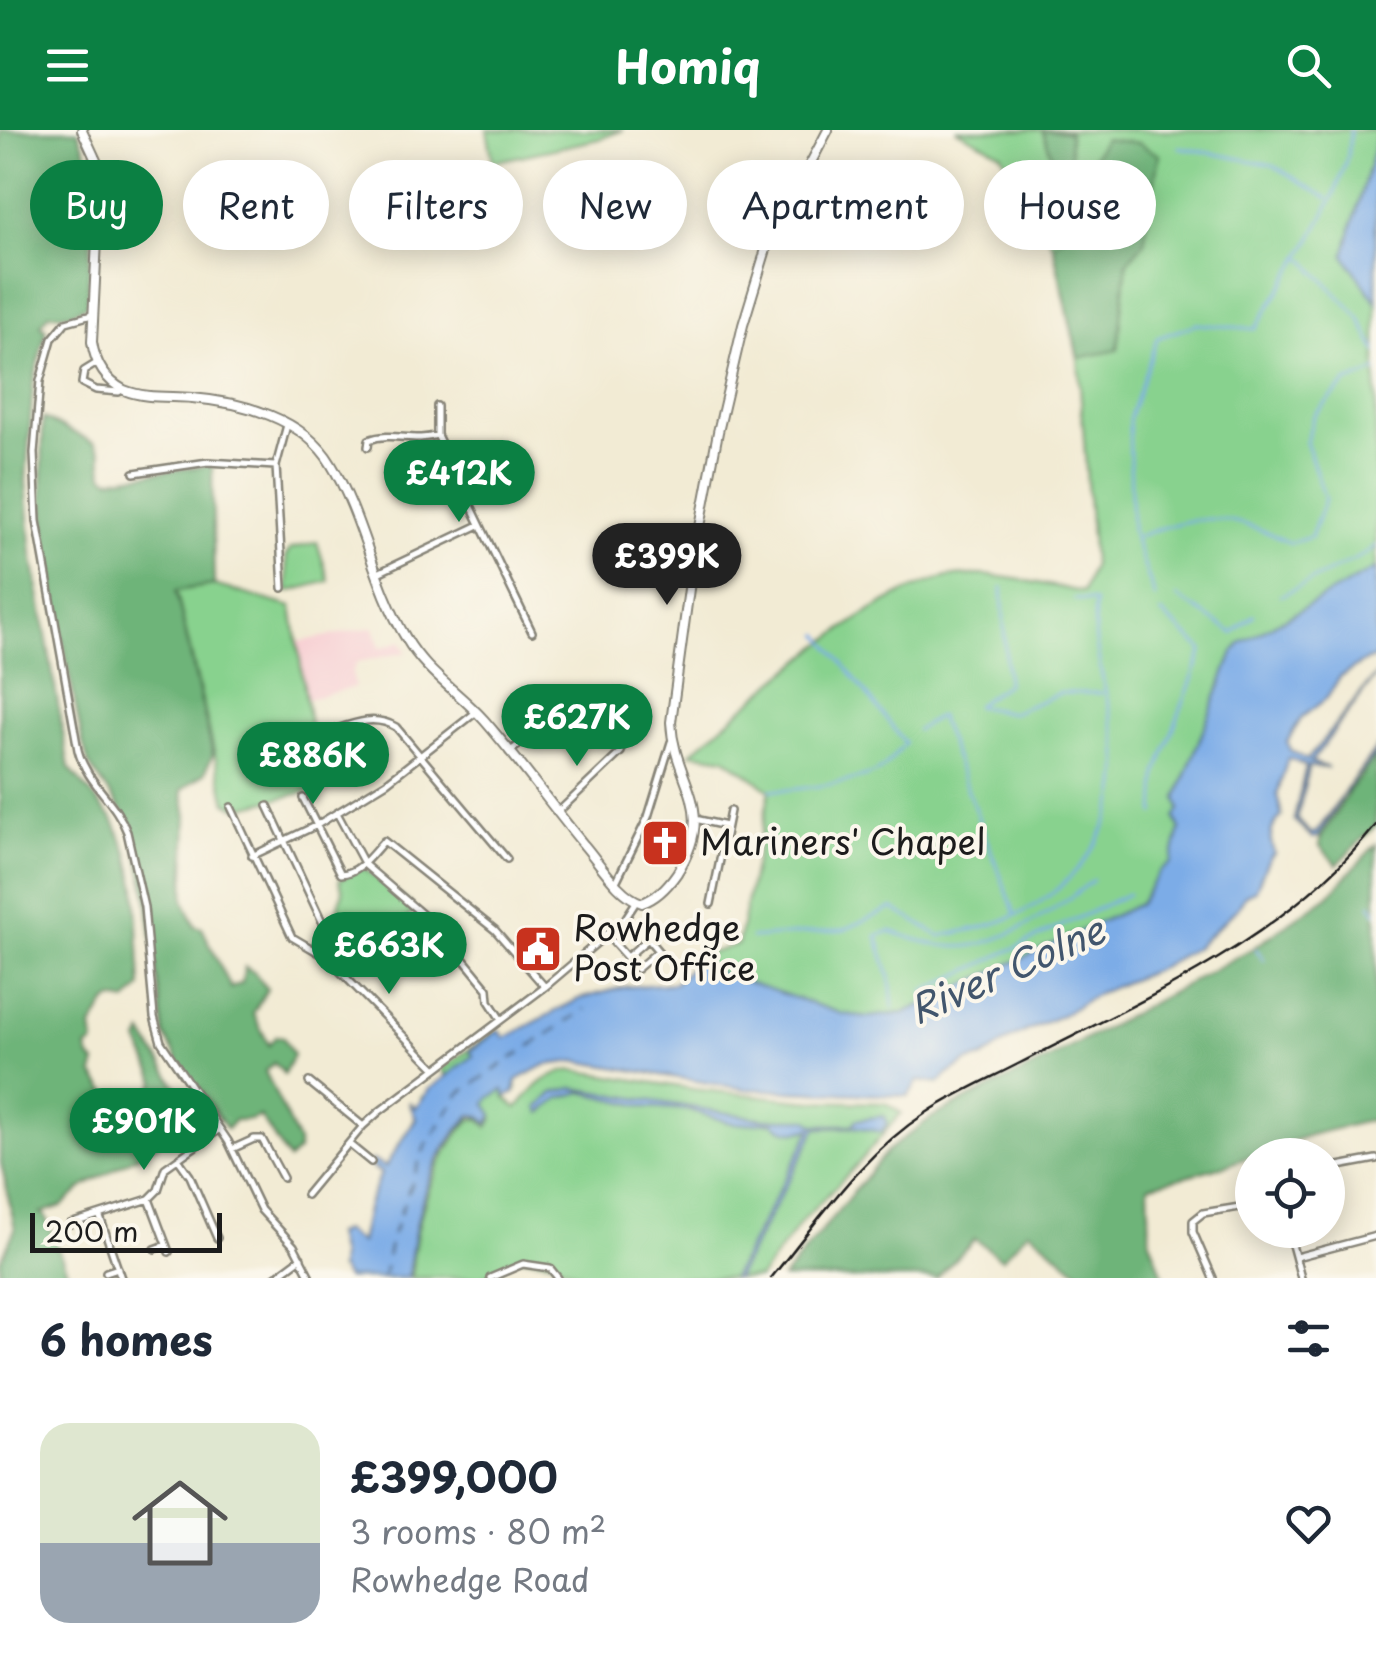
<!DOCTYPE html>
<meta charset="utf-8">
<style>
:root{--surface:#fff;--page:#f2f2f3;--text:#1f2937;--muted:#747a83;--line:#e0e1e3;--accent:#0b8043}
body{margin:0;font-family:"Playpen Sans",sans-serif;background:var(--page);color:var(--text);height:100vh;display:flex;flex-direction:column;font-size:38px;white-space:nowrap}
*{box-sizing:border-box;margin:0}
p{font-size:32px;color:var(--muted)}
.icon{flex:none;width:55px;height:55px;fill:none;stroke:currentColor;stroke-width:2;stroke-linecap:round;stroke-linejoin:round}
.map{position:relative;height:1148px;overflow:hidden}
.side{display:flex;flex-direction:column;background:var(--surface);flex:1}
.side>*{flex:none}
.hud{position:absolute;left:30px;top:30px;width:1318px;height:90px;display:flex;gap:20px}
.tools{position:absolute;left:1235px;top:1008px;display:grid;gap:20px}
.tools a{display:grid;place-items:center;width:110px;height:110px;border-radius:50%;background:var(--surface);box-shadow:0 5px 25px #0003;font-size:50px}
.scale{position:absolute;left:30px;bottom:25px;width:192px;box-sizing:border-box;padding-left:10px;border:5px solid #1c1c1c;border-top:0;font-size:28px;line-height:35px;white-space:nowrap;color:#1c1c1c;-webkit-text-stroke:8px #fbf7ec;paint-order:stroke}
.price{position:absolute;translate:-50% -85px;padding:0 22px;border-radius:35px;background:var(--accent);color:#fff;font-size:32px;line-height:65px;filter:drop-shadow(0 2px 5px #0008)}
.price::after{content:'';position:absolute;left:50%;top:60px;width:30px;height:22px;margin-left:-15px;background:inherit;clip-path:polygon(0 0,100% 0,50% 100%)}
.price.active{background:#222;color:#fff}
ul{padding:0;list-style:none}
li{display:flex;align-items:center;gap:30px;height:250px;padding:0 40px}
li+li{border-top:2px solid var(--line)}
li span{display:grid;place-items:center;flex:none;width:280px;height:200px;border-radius:30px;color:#555}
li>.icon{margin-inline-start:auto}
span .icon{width:120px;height:120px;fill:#fffc;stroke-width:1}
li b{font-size:42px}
h2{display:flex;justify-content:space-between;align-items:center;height:120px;padding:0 40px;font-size:42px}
.pill{padding:0 35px;border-radius:45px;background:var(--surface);box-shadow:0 5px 25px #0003;font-size:35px;line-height:90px}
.pill.active{background:var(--accent);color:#fff}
header{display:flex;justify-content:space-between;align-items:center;height:130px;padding:0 40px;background:var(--accent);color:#fff;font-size:45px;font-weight:700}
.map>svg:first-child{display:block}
.built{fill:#f7cfd3}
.green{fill:#88d28e;stroke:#527755;stroke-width:2.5}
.forest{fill:#6eb479;stroke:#45684a;stroke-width:2.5}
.water{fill:#7cace7;stroke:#4c6482;stroke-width:2.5}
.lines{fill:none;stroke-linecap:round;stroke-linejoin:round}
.stream{stroke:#7cace7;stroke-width:2.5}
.ferry{stroke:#42566d;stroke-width:2.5;stroke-dasharray:12 10;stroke-linecap:butt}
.minor-casing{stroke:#878478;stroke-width:10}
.tertiary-casing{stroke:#878478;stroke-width:12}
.minor{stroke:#fff;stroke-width:5}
.tertiary{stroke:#fff;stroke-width:8}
.rail{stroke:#1c1c1c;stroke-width:2.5}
.labels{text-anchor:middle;stroke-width:8;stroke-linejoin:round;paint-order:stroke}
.poi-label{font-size:35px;fill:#1c1c1c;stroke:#fbf7ec;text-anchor:start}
.water-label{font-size:38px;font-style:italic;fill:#42566d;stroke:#fbf7ec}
</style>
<header><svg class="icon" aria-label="menu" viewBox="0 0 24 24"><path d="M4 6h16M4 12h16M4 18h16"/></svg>Homiq<svg class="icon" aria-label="search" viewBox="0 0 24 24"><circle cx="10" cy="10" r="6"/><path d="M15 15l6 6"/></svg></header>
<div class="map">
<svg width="1376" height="1148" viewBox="0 0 1376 1148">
<rect width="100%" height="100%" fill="#fbf7ec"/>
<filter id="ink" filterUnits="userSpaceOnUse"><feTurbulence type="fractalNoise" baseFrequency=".01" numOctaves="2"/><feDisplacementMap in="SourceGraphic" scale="20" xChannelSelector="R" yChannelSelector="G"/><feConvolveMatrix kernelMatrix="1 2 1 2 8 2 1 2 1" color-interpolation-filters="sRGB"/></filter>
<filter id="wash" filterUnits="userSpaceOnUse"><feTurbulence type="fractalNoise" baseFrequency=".0048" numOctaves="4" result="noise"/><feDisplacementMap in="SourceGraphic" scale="40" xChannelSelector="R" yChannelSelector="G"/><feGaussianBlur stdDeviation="2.25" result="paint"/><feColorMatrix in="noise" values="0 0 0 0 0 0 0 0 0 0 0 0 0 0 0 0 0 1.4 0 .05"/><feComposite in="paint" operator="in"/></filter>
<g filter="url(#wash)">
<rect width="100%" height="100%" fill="#f2ebd4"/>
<path class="built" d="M374,497L380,518L401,511L407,522L357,532L352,543L355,557L304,570L297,512Z"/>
<path class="green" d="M487,0H623L599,9L493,32Z
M956,0H1376V473L1204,732L973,885L539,897L380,1093L339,1138L340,1127L335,1104L344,1101L360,1113L368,1075L381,1043L369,1035L385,1037L416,988L409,972L415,978L423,971L421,968L447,946L441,939L494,902L499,900L505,908L579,869L625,857L675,853L701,826L738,814L770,660L725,628L691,623C757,567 858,472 940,449C982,437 1042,455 1083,462L1093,434L1078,228L1053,115L1001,23Z
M317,412L329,451L288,462L286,426L290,419Z
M214,455L292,477L317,641L310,661L239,678L226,672L176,460Z
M1344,514L1376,528L1367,530L1340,547L1327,568L1302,587L1287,612L1290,620L1307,630L1376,545L1311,632L1328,638L1309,636L1297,689L1310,703H1316L1376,618V623L1348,656L1318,707L1313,708L1294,690L1306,636L1288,627L1277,665L1282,686C1270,697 1268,707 1274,723L1268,730L1255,761L1245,765L1238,778L1195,818L1153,841L1098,863L1062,885L1013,907L983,928L967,932L947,945L938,954L918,951L908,966L745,959L571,930L545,935L517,950L516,961L505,967L517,978C534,958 546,943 573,940L694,959L811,971L886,973L901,983L856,1036L803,1090L759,1148H587L550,1131L526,1128L516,1129L481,1148H411C415,1092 431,1031 471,989H480L488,997L494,987L487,994L483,988L472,985C426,1028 415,1088 408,1148H387L417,1047L523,924L731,914L1067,855L1248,666Z
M362,737L412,775L413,781L383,819L337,782L343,761L339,750Z"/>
<path class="forest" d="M0,0H78L96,49L87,175L69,184H49L41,195L46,200L33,254L26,351L32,423L69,638L114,691L128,723L136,757L141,857L127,872L113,869L106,874L92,897L94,913L87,918L90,928L96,933L93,944C107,963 123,985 148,986L143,974L156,951L139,911L143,904L183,967L187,983L185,993L166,1009L82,1058L62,1076L41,1083L45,1086L70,1148H0V1132L15,1099L0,1028Z
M1042,0L1069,2L1071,36L1086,39L1104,9L1138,13L1159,25L1144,112L1127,132L1118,220L1078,228L1053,115L1063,106L1057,39Z
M43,288L95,313L101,322L103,344L110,349L212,335L214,455L176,461L213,624L205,643L182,660L187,686L184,770L195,796L202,798L231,858L242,853L245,837L255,843L267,859L253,883L269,915L276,906L283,907L293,925L284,944L274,933L265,941L298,1012V1021L288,1030L260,986L251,990H235L227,999L180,934L164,904L147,766L134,706L130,692L89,635L82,610L58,486L45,398L42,361Z
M1376,627V695L1337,735L1320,716V709L1351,658Z
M1376,714V989L1310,1005L1224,1036L1148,1056L1150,1110L1164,1148H1086L1029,1100L1002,1129L975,1109L937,1148H783L887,1021L932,987L1051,928L1253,818L1328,766Z"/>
<path class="water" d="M1376,11V172L1344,125Z
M1376,438V528L1367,530L1340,547L1327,568L1302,587L1287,612L1290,620L1307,630L1376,545L1311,632L1328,638L1309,636L1297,689L1310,703H1316L1376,618V623L1348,656L1318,707L1313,708L1294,690L1306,636L1288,628L1277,665L1282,686C1270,697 1268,707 1274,723C1265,731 1261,749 1255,761L1245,765L1238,778L1195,818L1153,841L1098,863L1062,885L1013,907L983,928L967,932L947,945L939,953L918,951L908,966L745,959L577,931L545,935L517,950L514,964L505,966L504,960L489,968L486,974L493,985L488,994L481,986L471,985C426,1030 415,1088 408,1148H346L339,1138L340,1127L335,1104L344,1101L360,1113L368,1075L381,1043L369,1035L372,1030L385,1037L416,989L409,972L416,978L428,960L473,926L470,921L499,900L505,908L579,869L625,857L675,853L701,826L718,842L843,884L869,887L904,883L1139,774L1160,741L1171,733L1180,699L1175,688L1180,679L1177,668L1233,523L1241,513Z
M573,958L764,989H807L815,995H853L856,990L884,986L887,994L881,1002L857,997L817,998L736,1148H732L812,998C799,1003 784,1003 773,992L735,994L689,980L647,977L582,962L560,968L541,983L538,978L553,963Z"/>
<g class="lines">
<path class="stream" d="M1179,17L1273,35L1327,68
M1301,126L1359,187L1376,221
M1134,408C1200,382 1227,382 1290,413L1311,407L1325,369L1306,312L1314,285L1346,253L1376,241
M1002,457L1007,554L975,576L1012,583L1060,563H1102
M1280,466L1366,424L1376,415
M1155,467L1132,401L1129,290L1157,208L1197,194L1255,199C1286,149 1352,58 1350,0
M1177,467L1233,503L1254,485
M917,600L939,586L1015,783
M770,660C793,661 865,652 883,638C891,631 898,621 905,613L820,504
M1155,684L1157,643L1203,520L1161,483
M1371,774L1376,782
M751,808L844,800L892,778L940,806C959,802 980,799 999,792C1072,767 1128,694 1117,615C1109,567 1091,521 1095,472L1074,469
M1256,819L1264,830
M923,862L1128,764
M893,878L890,847L877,806L890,801C916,810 948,821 976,815C1019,805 1060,777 1093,750"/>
<path class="ferry" d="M383,1148L391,1108L424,1019L460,963L586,879"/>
</g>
</g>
<g filter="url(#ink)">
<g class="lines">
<g class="minor-casing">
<path id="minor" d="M92,185L66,192L52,209L40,251L34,323L37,391L78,620C87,654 116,671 127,702L144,777L154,887L161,912L228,1011L261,1080L294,1116L309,1145
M97,233L84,241L82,253L96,260L119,262L122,259
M437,276V305L532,502
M368,317L369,310C391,301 415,313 437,305
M134,343L208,332L275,336
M378,443L479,395
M283,458L276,336L287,295
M325,603C350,595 372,583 396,597L507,729
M509,622C526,609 561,587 568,567L580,560
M303,668L341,744C360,743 372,724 384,711L495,800L545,857
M268,676L327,802L321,824
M231,677L292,807L326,827L436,939
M558,682L621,622
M337,683L365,735L437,797L488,859L489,871L500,888
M695,689L726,696
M252,726L317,695L387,652L475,583
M616,752L648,687L671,612
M711,774L730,681
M606,804L637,839L658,821L648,809L627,827
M309,952L363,996
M350,1015L371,1032
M232,1019L254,1009H262L283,1048
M178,1029L190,1046L217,1108
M1328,1038L1376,1029
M306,1065L363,996L380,981L545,857L625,789L636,772
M149,1069L169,1122
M100,1087L121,1148
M70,1094L149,1069L158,1060L165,1038L220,999
M1288,1100L1301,1148
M155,1119L166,1115
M1296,1127L1376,1106
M106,1142L118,1138
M274,1148L301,1128
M490,1148L523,1134L550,1138L558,1148
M1213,1148L1193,1102V1091L1203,1083L1252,1075"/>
</g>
<g class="tertiary-casing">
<path id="tertiary" d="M82,0L99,37L100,49L92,212C95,232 105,250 124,260C145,269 170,266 192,268C241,272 304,288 331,334C364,388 373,454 406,508C426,543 458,561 484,590C519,630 550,674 584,715C599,732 619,766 642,773C657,768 668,756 677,743C719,676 674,654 671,592L691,444L718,302L743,195L767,116L828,0"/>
</g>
<use href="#minor" class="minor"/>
<use href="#tertiary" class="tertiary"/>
<path class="rail" d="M771,1148C819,1090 862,1024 926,983C955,964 989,949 1020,933C1146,868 1285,809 1376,695"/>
</g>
</g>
<defs>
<g id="church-square" transform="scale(2.5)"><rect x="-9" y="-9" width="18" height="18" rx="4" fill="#c8321e" stroke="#fbf7ec"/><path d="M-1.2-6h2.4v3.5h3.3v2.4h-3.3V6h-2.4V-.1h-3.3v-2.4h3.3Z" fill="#fff"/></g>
<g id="civic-square" transform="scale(2.5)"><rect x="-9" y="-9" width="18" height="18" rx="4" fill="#c8321e" stroke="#fbf7ec"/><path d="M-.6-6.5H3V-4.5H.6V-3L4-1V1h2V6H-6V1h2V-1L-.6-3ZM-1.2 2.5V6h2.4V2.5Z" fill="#fff"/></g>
</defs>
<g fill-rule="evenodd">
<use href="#church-square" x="665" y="713"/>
<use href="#civic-square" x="538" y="819"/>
</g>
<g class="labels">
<g class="poi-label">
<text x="700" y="725">Mariners' Chapel</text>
<text x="573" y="811">Rowhedge<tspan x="573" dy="40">Post Office</tspan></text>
</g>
<g class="water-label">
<text transform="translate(1007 841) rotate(-24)" y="13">River Colne</text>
</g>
</g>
</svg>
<div class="tools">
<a><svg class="icon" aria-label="locate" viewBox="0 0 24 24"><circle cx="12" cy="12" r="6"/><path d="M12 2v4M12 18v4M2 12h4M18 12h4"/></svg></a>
</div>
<div class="scale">200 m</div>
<b class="price" style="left:459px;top:395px">£412K</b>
<b class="price active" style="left:667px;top:478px">£399K</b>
<b class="price" style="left:577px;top:639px">£627K</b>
<b class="price" style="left:313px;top:677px">£886K</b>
<b class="price" style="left:389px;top:867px">£663K</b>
<b class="price" style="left:144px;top:1043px">£901K</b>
<div class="hud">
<a class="pill active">Buy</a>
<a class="pill">Rent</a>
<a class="pill">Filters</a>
<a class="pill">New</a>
<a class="pill">Apartment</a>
<a class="pill">House</a>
</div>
</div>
<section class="side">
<h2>6 homes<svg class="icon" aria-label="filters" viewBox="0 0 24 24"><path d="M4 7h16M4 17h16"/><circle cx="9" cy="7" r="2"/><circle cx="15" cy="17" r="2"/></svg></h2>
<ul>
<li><span style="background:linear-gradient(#dfe7d0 60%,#9aa5b1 0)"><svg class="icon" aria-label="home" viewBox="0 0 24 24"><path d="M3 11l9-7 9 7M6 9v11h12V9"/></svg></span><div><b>£399,000</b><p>3 rooms · 80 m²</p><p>Rowhedge Road</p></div><svg class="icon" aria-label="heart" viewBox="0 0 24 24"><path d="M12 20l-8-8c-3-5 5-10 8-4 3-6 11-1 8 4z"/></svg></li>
</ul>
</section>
